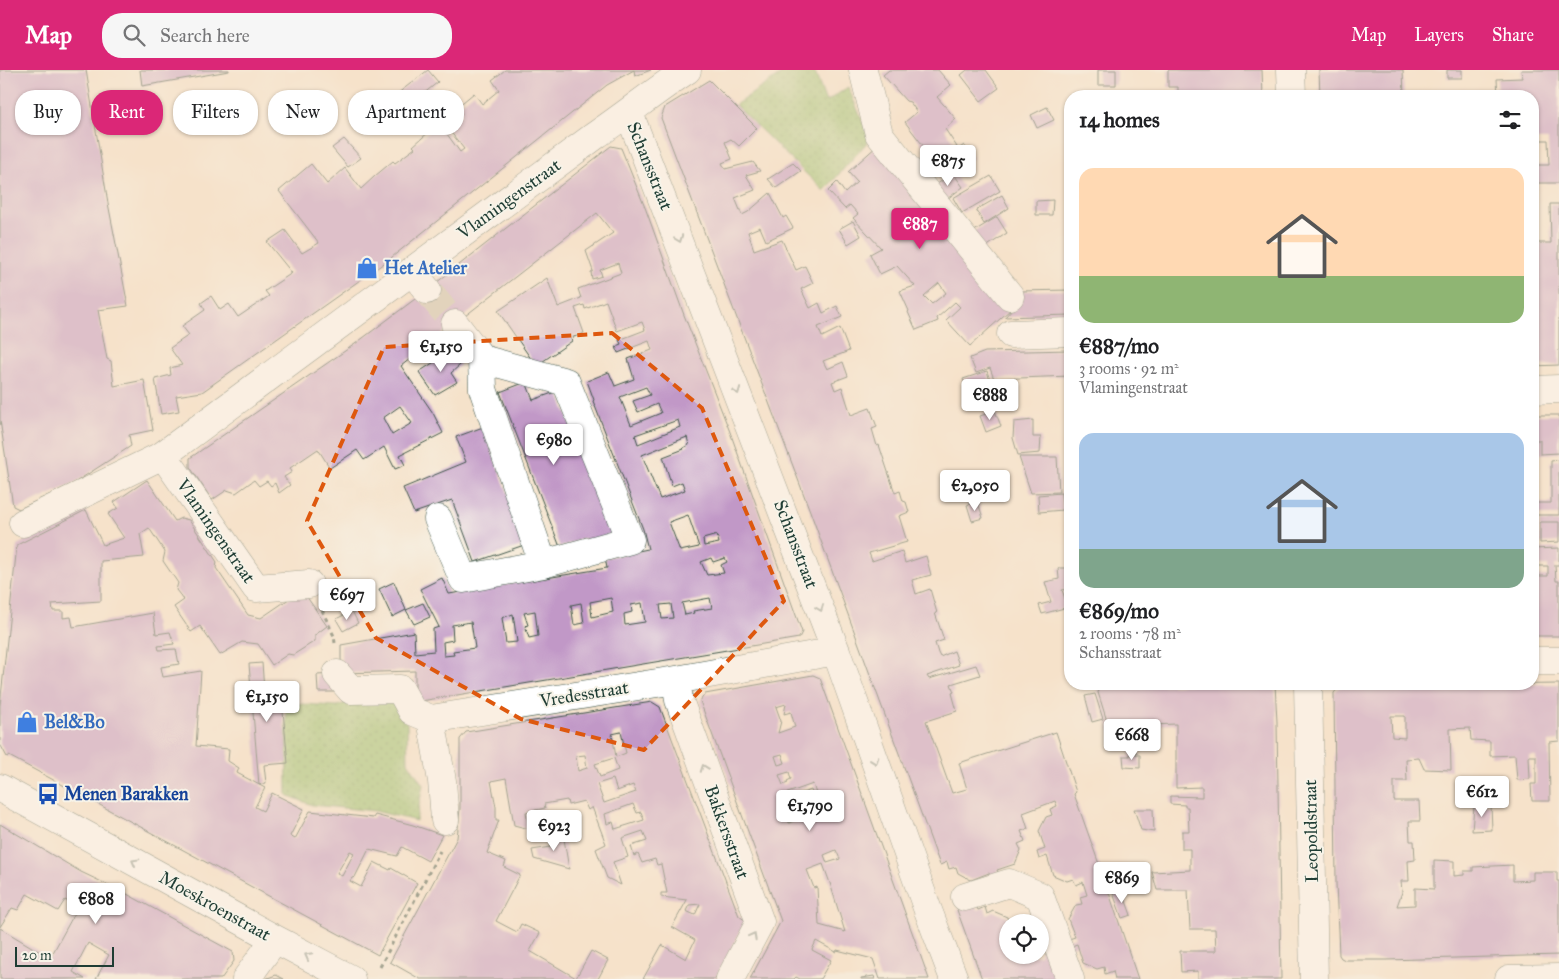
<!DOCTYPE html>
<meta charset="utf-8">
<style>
:root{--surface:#fff;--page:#f6f6f6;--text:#202124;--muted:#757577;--accent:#db2777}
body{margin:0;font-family:"IM FELL Great Primer",serif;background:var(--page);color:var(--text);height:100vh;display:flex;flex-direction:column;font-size:19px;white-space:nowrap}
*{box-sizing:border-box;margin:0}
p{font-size:16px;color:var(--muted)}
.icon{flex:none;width:28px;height:28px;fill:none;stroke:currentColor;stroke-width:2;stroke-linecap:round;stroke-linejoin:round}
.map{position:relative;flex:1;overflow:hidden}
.panel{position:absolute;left:1064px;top:20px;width:475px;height:600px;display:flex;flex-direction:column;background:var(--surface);border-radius:20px;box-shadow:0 1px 4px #0004}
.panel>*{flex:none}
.hud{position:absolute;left:15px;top:20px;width:475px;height:45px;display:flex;gap:10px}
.buttons{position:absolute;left:999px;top:844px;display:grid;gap:10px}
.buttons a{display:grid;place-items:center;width:50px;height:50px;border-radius:50%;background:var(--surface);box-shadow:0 1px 4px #0004;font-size:25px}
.scale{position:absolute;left:15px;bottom:12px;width:99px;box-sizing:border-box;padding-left:5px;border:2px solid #1f3d34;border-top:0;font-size:14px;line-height:18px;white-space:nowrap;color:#1f3d34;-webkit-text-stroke:4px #f7f3e8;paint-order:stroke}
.price{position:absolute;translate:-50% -42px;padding:0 11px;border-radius:5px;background:#fff;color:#222;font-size:16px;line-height:32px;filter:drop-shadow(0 1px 2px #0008)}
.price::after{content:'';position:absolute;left:50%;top:30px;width:15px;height:11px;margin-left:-8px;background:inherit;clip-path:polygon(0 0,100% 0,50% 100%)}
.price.active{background:var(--accent);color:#fff}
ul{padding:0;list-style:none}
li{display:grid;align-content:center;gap:10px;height:265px;padding:0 15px}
li span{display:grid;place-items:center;height:155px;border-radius:15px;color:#555}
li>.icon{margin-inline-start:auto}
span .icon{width:90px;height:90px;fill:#fffc;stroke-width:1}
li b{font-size:21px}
h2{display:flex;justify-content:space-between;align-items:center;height:60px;padding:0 15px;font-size:21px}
.chip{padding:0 18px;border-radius:20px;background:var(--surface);box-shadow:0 1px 4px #0004;font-size:18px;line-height:45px}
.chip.active{background:var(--accent);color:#fff}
header{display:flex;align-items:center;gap:30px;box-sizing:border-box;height:70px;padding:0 25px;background:var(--accent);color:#fff}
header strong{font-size:24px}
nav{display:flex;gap:28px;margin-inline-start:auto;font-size:18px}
.search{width:350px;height:45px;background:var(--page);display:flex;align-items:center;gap:12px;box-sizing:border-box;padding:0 18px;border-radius:20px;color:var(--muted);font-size:19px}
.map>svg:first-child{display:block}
.green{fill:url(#green-dots);stroke:#5b7f50}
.building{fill:#c198c7;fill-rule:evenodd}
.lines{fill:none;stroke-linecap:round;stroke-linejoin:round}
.minor-tunnel{stroke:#cac1ac;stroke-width:28;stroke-dasharray:28 14;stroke-linecap:butt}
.minor-casing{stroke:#3f564a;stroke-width:29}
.path{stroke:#3f564a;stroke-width:3;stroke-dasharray:4 4;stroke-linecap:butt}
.minor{stroke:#fff;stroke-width:28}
.oneway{stroke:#8f9e9a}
.marked{fill:none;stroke:#de580e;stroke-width:4;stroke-dasharray:10 6;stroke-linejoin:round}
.labels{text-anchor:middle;stroke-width:4;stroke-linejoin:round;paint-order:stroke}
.street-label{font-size:18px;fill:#1f3d34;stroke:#f7f3e8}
.shop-label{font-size:18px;font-weight:bold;fill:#366cbe;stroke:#f7f3e8;text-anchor:start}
.transit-label{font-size:18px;font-weight:bold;fill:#164399;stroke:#f7f3e8;text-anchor:start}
</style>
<header>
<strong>Map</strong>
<div class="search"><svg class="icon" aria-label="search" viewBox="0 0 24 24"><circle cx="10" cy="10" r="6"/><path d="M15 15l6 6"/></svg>Search here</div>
<nav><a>Map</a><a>Layers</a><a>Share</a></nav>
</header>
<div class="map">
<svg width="1559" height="909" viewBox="0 0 1559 909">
<defs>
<pattern id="green-dots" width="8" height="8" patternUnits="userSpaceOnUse" patternTransform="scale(1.25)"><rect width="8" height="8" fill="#97c16d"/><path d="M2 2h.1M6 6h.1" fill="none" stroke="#7b9e5a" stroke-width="1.8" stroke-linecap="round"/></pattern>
</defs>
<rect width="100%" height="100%" fill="#f7f3e8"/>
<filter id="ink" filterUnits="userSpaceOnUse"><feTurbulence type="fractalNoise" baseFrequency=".02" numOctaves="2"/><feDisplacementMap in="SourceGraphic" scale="10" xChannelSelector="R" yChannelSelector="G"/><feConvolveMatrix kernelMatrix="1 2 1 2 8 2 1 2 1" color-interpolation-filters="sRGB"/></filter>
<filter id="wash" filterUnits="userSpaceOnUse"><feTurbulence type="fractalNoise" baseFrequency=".0096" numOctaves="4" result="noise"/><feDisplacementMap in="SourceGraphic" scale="20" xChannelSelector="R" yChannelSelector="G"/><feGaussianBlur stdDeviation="1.12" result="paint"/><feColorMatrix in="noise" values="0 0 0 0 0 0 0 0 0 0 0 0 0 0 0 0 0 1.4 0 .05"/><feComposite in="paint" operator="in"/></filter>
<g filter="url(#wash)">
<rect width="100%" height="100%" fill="#f5e2ca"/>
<path class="green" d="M787,0H814L826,32L848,17L870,69L824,121L735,35Z
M286,633L337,636L346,633H394L407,653L408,692L423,715L416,751L375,741L312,735L287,725Z"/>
<g id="blocks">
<path class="building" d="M0,0H86L108,133L128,236L98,240L107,289L111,291L114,316L144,310L153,360L129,365L131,376L74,413L19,439L13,436L0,350Z
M140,0H229V1L142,16Z
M428,0L438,12L407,37L397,24Z
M505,0H651L635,6L634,0L607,15L387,191L202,322L176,326L179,341L161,344L155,309L171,305L170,298L182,295L170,278L189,265L182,256L205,240L201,233L211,226L220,240L229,234L238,247L269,226L265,221L292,203L267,172L285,160L302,183L319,173L279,121L311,94L327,114L345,98L361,119L375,106L393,91L395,93L415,78L413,76L439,53L460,82L464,79L446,56L462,44L457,37L474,23L482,34L499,20L492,10Z
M889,0H938L951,15L937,27L956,49L945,59L957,77L935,91L905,52L917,42L910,32L906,31L883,5Z
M967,0H986L999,18L981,31L961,5Z
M1098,0H1116V15H1098Z
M1168,0H1262L1263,26H1178V17H1168Z
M1319,0H1403L1404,26H1320Z
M1447,0H1462V8H1447Z
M1521,0H1559V113H1537V119H1532V95H1549L1548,70H1532V51H1537V46H1532V26H1498L1497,9L1522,8Z
M709,10L757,58L739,76L731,69L725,72L732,89L722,93L725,99L753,92L760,101L746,105L755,120L735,128L742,145L748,142L770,123L783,148L786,146L793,158L766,171L760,157L748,162L754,180L782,170L796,200L805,196L813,213L801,219L810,238L819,233L823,243L837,236L842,247L818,257L822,267L840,258L849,281L823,291L827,299L843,292L848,306L832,312L835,320L842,317L851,345L870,338L877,357L872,359L877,376L879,375L895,423L900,421L903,431L906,432L909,442L899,446L907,472L869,483L872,491L902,481L905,493L926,486L931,505L912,510L916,524L930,519L937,543H935L944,570L935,573L938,583L940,587L954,581L959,595L927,606L929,609L976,595L980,605L951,614L954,622L952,623L957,641L926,651L952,723L967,719L959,693L1056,662L1076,722L1074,724L1105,811L1138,909H1115L1113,901L1105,904L1104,897L1097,899L1083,893L1077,874L1069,877L1066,870L1075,867L1068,849L1076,835L1082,834L1080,827L1087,825L1083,812L1076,815L1073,809L1067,811L1053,805L1047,786L1039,789L1037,782L1045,779L1039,761L1046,747L1052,745L1050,739L1057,736L1055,731L1023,743L1028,759L1021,761L1025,771L1018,774L1021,780L1015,794L997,800L1000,808L992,811L989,803L971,810L958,803L956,797L949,799L947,792L940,795L810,441L661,48L665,37Z
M1047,37L1054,50L1037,58L1031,45Z
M344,69L361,88L348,97L332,78Z
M878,75L1011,239L970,276L946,250L960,237L955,232L937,248L938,251L916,260L908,242L909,241L900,221L915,216L897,196L880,204L870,184L881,178L853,148L858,144L850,135L845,139L828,121L837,112L845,123L857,112L848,102ZM939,213L946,223L932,234L924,226Z
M964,75L973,88L948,105L939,94Z
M611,76L621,78L646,140L684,245L730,362L802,562L799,568L415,632V601L341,603V575L414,562L415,583L434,581L433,559L439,557L420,519L442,508L449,524L607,498L605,488L648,479L643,459L593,331L594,330L587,311L609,302L615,316L634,309L628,289L652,280L649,271L618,283L616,276L621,274L619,270L645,260L642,252L617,261L606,231L585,239L584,235L575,238L584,263L571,268L572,271L536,296L498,241L547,208L558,237L581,228L578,219L621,203L618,193L600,200L602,206L592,209L591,202L593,201L586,181L613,163L597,143L401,296L433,343L443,363L400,385L405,395L395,399L384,377L364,390L357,380L330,398L318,379L290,398L292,402L284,407L290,415L279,423L275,413L271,416L267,411L259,416L254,410L236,423L227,420L212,430L190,397V388L355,274L427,220ZM646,317L650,325L633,331L638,342L657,334L661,343L631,355L620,327ZM400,336L412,353L392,365L383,348ZM678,350L680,357L638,374L635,365ZM687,367L689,375L683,378L684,379L663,387L672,416L682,412L685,420L660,429L642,385ZM688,445L699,477L680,481L669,452ZM717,465L719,473L704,476L703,469ZM711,488L713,492L725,488L727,492L721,495L724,503L707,505L701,492ZM611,528L613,542L592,547L590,532ZM710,528L712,538L693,541L694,543L685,545L682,533ZM581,533L584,553L574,555L571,535ZM642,533L645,552L625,555L624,544L632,542L631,535ZM671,534L673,548L662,549L660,535ZM535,541L538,566L529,568L525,556L528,555L524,543ZM513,544L517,572L506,573L502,548ZM471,552L475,578L453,581L454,585L444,586L443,572L453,570L452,555Z
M793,93L801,101L776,118L768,109Z
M953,103L963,117L943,132L933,117Z
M991,106L1000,121L962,143L953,128Z
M1002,125L1009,138L984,154L976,140Z
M1053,130L1052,145H1036V131Z
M1550,134H1559V295L1532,296L1534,173H1551Z
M997,147L1007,163L983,179L971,163Z
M853,151L861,166L848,174L839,159Z
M1070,220V245L1005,247L1013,238L1019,221Z
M1070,280V306L994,309L990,298L976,303L970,288L985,282Z
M451,281L460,295L451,303L457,312L435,325L419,302Z
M987,301L992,317L968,325L963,309Z
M526,312L533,330L558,321L613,463L587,473L585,468L560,477L500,322Z
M995,341L1001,356L986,362L980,346Z
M1532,345H1559V383L1540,384V370H1532Z
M1033,350V367H1041L1040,383L1018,385L1013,368L1014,352Z
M483,357L527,474L475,492L452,430L414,443L403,418L466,392L456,367Z
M1019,387H1057L1059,422L1031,423Z
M1559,390V445H1532V433H1551V391Z
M147,410L175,451L181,448L189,450L217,492L216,498L248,545L261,548L302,520L327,556L315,565V571L293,585L288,584L272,595L258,574L242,572L220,585L200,556L191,562L174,537L184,530L176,520L178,513L163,491L165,482L149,458L140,464L144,487L101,491V531L52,534L53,541H63V548L71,547L73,557L153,543L156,564L170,562L174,574L158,576L159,580L176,579L179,594L161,597L163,607L201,601L196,676L229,679L228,691L239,698L237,703L265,718L255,737L263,741L272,723L304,739L290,766L295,769L310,741L373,748L375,745L413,755L442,765L428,791L402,777L397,786L369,779L355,807L352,808L350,811L361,817L374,792L390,800L391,798L417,813L378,885L9,686L7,687L0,674V636L17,475L86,440L103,475L124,468L108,444L118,438L114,432ZM350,781L354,783L342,806L337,803Z
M1061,423L1063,440L1039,442L1038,425Z
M978,432L983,448L972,451L967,435Z
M1540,452H1559V472L1540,473Z
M1559,478V495H1555L1556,511H1559V566H1532V479ZM1536,496H1548V506H1536Z
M1058,498H1070V519L1062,520L1068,537L1042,544L1039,535L1051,532L1045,512L1059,509Z
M394,512L406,540L392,547L379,519Z
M423,533L430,547L414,554L406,540Z
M352,541L358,553L343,561L336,549Z
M262,593L264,620L281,621L288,693L264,695L266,713L259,715L249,594Z
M334,604L335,622H318L317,605Z
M813,605L820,608L929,909H880L873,889L837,880L836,882L816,871L812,880L831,890L820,909H800L796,907L794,909H750L781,851L700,631L705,624ZM786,634L784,644L791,642L795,657L778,663L781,651L776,637ZM782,684L785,693L778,695L775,686ZM789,702L791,709L787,711L788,713L783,715L779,705ZM813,714L816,724L813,725L811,720L797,725L798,728L782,733L779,726ZM819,733L822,742L816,743L813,735ZM797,741L800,748L789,753L786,745ZM836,780L840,789L827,793L824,785ZM823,794L830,813L845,862L819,855L817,817L814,818L807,800Z
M1191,614H1275L1277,652L1281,909H1198V901L1181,902L1180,881H1216L1215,859H1190L1188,820H1157L1152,802L1190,800V779H1182V761H1189L1188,737H1185V735L1170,734V726L1202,727V717L1176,718V654L1125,656L1126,670H1113L1114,664H1111L1096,616L1191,615Z
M1559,614V671L1549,672L1550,731H1532L1531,714H1536V686H1529L1530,709L1517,710L1515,685L1490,686V671L1471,670L1470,658L1450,659L1451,700L1424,699L1419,688L1406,689L1407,711H1394V731H1419L1420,751H1409L1410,771H1414L1415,790L1408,791L1409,811H1401L1402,822L1397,836L1415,835V818L1434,819V790L1454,791V806L1464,805V801H1473V797L1513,795V811L1533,810V802H1557V811H1559V885L1386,890H1345L1341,888L1339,885L1336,813L1334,623L1339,617ZM1391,646H1405V668L1392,667Z
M1095,624L1103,649L1092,652L1085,626Z
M652,632L660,637L739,846L746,851L715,909H643L662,875L686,889L695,870L672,857L687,830L661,827V823H667L661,794L657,795L655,789L642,793L638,784L634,786L631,776L647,771L643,761L622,768L628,787L613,792L621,815L607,808L596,779L606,774L592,737L588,740L584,731L568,735L567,730L544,734L545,738L526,742L529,759L514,755L506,708L491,711L496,737V750H499L487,783L506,791L504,797L520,805L496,851L517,862L521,854L540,863L530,881L576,908L591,881L608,890L598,909H420L390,892L457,768L460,739V669L466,662ZM621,662L626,683L616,687L612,664ZM585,685L587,698L578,701L576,686ZM614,688L618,700L600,707L595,694ZM613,709L617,721L633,715L636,722L604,733L597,714ZM633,734L637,743L641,742L644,750L615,759L613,752L607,754L605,744ZM700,834L695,845L686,841L689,835Z
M1130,682H1137L1136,685H1140V698L1124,697L1123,686H1130Z
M1491,735L1492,760L1472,761L1474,736Z
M1134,739H1153L1154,762L1141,760Z
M0,754L81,802L127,824L233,882L234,891L221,909H96L109,885L88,873L73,902L85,909H0V858L50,888L78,837L65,830L58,841L27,824L18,840L12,838L0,857Z
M563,763L569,799L534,789L532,780L551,777L549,764Z
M1122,820L1131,845L1122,848L1113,823Z
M975,833L978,840L985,837L987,844L993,841L1007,847L1009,852H1008V885H1040L1041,879L1051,884L1060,909H982L957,840Z
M276,905L284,909H265Z
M874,906L875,909H861V908Z"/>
</g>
</g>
<g filter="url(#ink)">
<use href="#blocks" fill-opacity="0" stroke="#3f564a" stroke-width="1"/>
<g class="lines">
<path class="minor-tunnel" d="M427,220L455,254"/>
<g class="minor-casing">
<path id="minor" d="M863,0L879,64L1010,226
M1291,0L1292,26
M629,43L836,581L926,835L954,909
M412,201L427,220
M455,254L482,289L483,319L543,494L630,470L566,312L482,289
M1011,264L1070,262
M1532,320L1559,319
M163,385L256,518L309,514
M438,449L463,509L543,494
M23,453L163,385L596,65C627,44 656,20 687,0
M1532,591H1559
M337,604L351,620L400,619L412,641L431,649
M676,610L679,630L760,852L730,909
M1308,614L1314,909
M431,649L676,610L836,581
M431,649L442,711L445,750
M0,718L275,869L351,909
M965,827L1009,813L1040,826L1070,909
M246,909L275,869
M1509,909L1559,908"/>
</g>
<path class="path" d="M322,540L334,566L335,573
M380,897L440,781"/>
<use href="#minor" class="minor"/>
</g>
<defs><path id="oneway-chevron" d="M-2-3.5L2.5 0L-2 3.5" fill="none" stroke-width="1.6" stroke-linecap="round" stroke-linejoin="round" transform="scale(1.25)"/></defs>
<g class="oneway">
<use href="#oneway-chevron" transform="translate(679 169) rotate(69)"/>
<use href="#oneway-chevron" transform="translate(737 321) rotate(69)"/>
<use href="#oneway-chevron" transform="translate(820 538) rotate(69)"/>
<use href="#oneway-chevron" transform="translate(875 691) rotate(71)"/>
<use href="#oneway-chevron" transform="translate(704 698) rotate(-110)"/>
<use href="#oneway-chevron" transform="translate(135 792) rotate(-151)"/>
<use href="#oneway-chevron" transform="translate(753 866) rotate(-62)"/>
<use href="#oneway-chevron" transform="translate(308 886) rotate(-152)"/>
</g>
</g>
<path d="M0 0H1559V909H0ZM612,263L702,338L784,531L644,680L521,649L376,568L307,451L384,277Z" fill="#f5e2ca" fill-opacity=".55" fill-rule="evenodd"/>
<path class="marked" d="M612,263L702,338L784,531L644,680L521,649L376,568L307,451L384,277Z"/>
<defs>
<g id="shop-bare" transform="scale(1.725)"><path d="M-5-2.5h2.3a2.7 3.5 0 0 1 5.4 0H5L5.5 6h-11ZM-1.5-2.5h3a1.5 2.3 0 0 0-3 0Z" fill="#3f7fe0" stroke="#f7f3e8" stroke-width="2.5" paint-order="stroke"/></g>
<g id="bus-bare" transform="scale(1.725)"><path d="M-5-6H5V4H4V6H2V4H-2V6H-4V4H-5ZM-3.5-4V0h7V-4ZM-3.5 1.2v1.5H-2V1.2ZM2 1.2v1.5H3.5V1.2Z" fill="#1a4fb4" stroke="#f7f3e8" stroke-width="2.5" paint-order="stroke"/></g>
</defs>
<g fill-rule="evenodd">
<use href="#shop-bare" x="367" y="198"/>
<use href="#shop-bare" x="27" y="652"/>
<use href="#bus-bare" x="48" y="724"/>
</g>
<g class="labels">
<g class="street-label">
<text transform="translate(650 96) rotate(68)" y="6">Schansstraat</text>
<text transform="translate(509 129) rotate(-36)" y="6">Vlamingenstraat</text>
<text transform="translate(216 461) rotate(55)" y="6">Vlamingenstraat</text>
<text transform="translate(796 474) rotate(69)" y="6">Schansstraat</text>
<text transform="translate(584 624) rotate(-9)" y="6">Vredesstraat</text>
<text transform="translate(1311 761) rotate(-91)" y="6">Leopoldstraat</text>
<text transform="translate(727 762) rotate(70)" y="6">Bakkersstraat</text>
<text transform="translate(215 836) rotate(29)" y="6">Moeskroenstraat</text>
</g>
<g class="shop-label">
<text x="384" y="204">Het Atelier</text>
<text x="44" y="658">Bel&amp;Bo</text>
</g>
<g class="transit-label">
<text x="64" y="730">Menen Barakken</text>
</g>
</g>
</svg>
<div class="buttons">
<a><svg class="icon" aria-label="locate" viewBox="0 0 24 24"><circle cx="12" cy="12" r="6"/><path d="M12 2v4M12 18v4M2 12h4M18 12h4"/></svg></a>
</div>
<div class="scale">20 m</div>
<b class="price" style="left:948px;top:117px">€875</b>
<b class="price active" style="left:920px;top:180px">€887</b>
<b class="price" style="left:441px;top:303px">€1,150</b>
<b class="price" style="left:990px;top:351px">€888</b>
<b class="price" style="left:554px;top:396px">€980</b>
<b class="price" style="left:975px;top:442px">€2,050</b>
<b class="price" style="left:347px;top:551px">€697</b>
<b class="price" style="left:267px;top:653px">€1,150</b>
<b class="price" style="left:1132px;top:691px">€668</b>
<b class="price" style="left:1482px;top:748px">€612</b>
<b class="price" style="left:810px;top:762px">€1,790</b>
<b class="price" style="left:554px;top:782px">€923</b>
<b class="price" style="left:1122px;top:834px">€869</b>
<b class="price" style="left:96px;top:855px">€808</b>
<div class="hud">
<a class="chip">Buy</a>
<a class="chip active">Rent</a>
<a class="chip">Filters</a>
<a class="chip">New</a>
<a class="chip">Apartment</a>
</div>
<section class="panel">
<h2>14 homes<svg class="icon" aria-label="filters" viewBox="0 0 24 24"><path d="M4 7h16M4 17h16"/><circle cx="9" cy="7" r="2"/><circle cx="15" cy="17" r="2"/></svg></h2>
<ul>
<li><span style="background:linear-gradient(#ffd9b3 70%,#8fb573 0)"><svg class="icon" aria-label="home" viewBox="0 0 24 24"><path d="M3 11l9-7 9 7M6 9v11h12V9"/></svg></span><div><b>€887/mo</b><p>3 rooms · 92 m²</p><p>Vlamingenstraat</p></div></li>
<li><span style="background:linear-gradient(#a9c7e8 75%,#7fa58c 0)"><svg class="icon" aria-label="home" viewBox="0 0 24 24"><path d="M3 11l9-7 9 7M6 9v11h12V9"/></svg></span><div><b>€869/mo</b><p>2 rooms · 78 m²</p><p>Schansstraat</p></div></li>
</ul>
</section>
</div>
